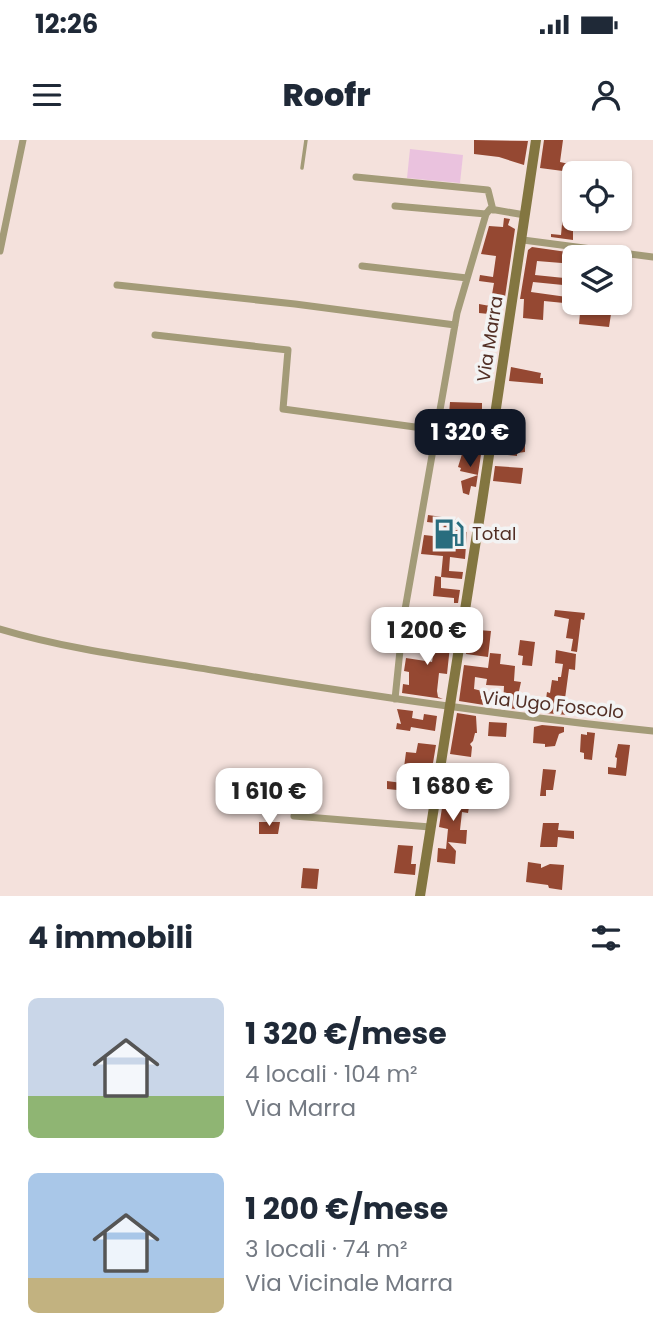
<!DOCTYPE html>
<html lang="it">
<meta charset="utf-8">
<style>
:root{--surface:#fff;--page:#f2f2f3;--text:#1f2937;--muted:#747a83;--accent:#111827}
body{margin:0;font-family:Poppins,sans-serif;background:var(--page);color:var(--text);height:100vh;display:flex;flex-direction:column;font-size:26px;white-space:nowrap}
*{box-sizing:border-box;margin:0}
p{font-size:23px;color:var(--muted)}
.icon{flex:none;width:38px;height:38px;fill:none;stroke:currentColor;stroke-width:2;stroke-linecap:round;stroke-linejoin:round}
.map{position:relative;height:756px;overflow:hidden}
.panel{display:flex;flex-direction:column;background:var(--surface);flex:1}
.panel>*{flex:none}
.controls{position:absolute;left:562px;top:21px;display:grid;gap:14px}
.controls a{display:grid;place-items:center;width:70px;height:70px;border-radius:10px;background:var(--surface);box-shadow:0 2px 5px #0004;font-size:35px}
.price{position:absolute;translate:-50% -60px;padding:0 16px;border-radius:14px;background:#fff;color:#222;font-size:23px;line-height:46px;filter:drop-shadow(0 2px 4px #0008)}
.price::after{content:'';position:absolute;left:50%;top:42px;width:21px;height:16px;margin-left:-10px;background:inherit;clip-path:polygon(0 0,100% 0,50% 100%)}
.price.selected{background:var(--accent);color:#fff}
ul{padding:0;list-style:none}
li{display:flex;align-items:center;gap:21px;height:175px;padding:0 28px}
li span{display:grid;place-items:center;flex:none;width:196px;height:140px;border-radius:10px;color:#555}
li>.icon{margin-inline-start:auto}
span .icon{width:84px;height:84px;fill:#fffc;stroke-width:1}
li b{font-size:30px}
h2{display:flex;justify-content:space-between;align-items:center;height:84px;padding:0 28px;font-size:30px}
.status{display:flex;justify-content:space-between;align-items:center;height:49px;padding:0 35px;background:var(--surface);direction:ltr}
.status svg{height:19px;fill:currentColor}
header{display:flex;justify-content:space-between;align-items:center;height:91px;padding:0 28px;background:var(--surface);font-size:32px;font-weight:800}
.map>svg:first-child{display:block}
.grass{fill:#eac2de}
.building{fill:#954832}
.lines{fill:none;stroke-linecap:round;stroke-linejoin:round}
.lane{stroke:#a39b78;stroke-width:3.5}
.street{stroke:#a39b78;stroke-width:7}
.secondary{stroke:#837641;stroke-width:10}
.labels{text-anchor:middle;stroke-width:7;stroke-linejoin:round;paint-order:stroke}
.street-label{font-size:18px;fill:#522f25;stroke:#f3f3f3}
.poi-label{font-size:18px;fill:#522f25;stroke:#f3f3f3;text-anchor:start}
</style>
<div class="status"><b>12:26</b><svg viewBox="0 0 49 12"><path d="M0 12V9h3v3zM5 12V6h3v6zM10 12V3h3v9zM15 12V0h3v12zM26 1h20v11H26zM47 4h2v5h-2z"/></svg></div>
<header><svg class="icon" aria-label="menu" viewBox="0 0 24 24"><path d="M4 6h16M4 12h16M4 18h16"/></svg>Roofr<svg class="icon" aria-label="person" viewBox="0 0 24 24"><circle cx="12" cy="8" r="4"/><path d="M4 21q1-7 8-7t8 7"/></svg></header>
<div class="map">
<svg width="653" height="756" viewBox="0 0 653 756">
<rect width="100%" height="100%" fill="#f4e1dc"/>
<path class="grass" d="M410,9L463,15L460,43L407,38Z"/>
<path class="building" d="M474,0L528,1L524,25L499,17L474,14Z
M544,0H563L560,22L592,29L593,24L612,27L611,33H578L540,28Z
M563,73L574,74V79H577L576,87H573V100L551,97V94L561,95Z
M504,78L510,79L508,85L515,89L505,157L501,156L499,175L479,173V164L490,166L494,143L479,141L480,135L493,137L496,116L481,114L489,86L503,87Z
M532,107L574,113V124L537,121L535,135L574,139L573,146L533,142L531,152L574,158V164L544,161L543,180L523,178L524,159H520L528,110Z
M581,163H590L589,171L611,174L609,187L579,184Z
M511,227L541,233L540,238H543V244L509,241Z
M450,262L482,263V276L449,274Z
M499,301L525,304V312L517,313V316L499,314Z
M474,307L482,308L476,347L471,346L469,355L463,353L461,341L478,335L460,331L461,328L458,327L462,314L472,315Z
M495,326L523,328L521,344L493,341Z
M428,375L456,379L455,390L467,392L465,419L450,417L449,431L463,432L462,439L441,437L443,416L421,414L424,395L442,397L444,384L427,382Z
M435,436L441,437V448L460,450L458,463H454V458L433,456Z
M555,470L585,473L584,480L581,479L577,512L571,511L573,499L566,498L569,479L554,476Z
M478,490L491,491L488,517L466,514L467,506H472Z
M418,493L431,495V498L452,501L450,506L447,534L439,533L437,551L438,557L443,559L402,553L403,544L409,545V532L404,531L406,518L432,522L434,510L406,507L407,500L416,501Z
M520,500L535,502L532,526L522,525L523,516L518,515Z
M556,510L576,514L575,530L569,529L564,566H569L568,575L544,573L547,552L550,553L552,540L558,541V537H561L563,524L555,523Z
M490,513L501,514L500,524L515,526L514,541L521,542L515,569L500,567L503,565L504,546L486,545L487,539L475,537L474,549L482,551L481,559L485,560L484,565L459,561L464,525L488,528Z
M397,569L413,571L412,578L423,580L424,574L437,576L435,591L411,587L410,591L396,589L397,583L401,584Z
M457,573L476,576L477,593H475L473,601L470,604L472,607L471,617L450,614Z
M489,582L507,583L506,597L488,596Z
M542,585L564,587V592L559,594L555,606L545,607V604L533,603L534,587Z
M587,592L595,593L592,620L584,619V613L580,612L581,594L587,595Z
M418,603L436,605L428,653L387,649V641L402,643L406,612L416,613Z
M618,604L630,605L626,636L608,634V627L616,628L617,618L615,617Z
M543,629L556,630L553,650H546V656H540Z
M445,649L471,655L468,673L462,672L460,690H467L466,704L448,702L456,711L455,724L437,722L438,708L446,709L448,689L439,687Z
M259,682H280L278,694H259Z
M543,683H559L558,690L574,691V699L558,697L557,707H540Z
M398,705L413,706L411,724H416L415,735L394,733Z
M528,722L541,724V728L550,724L564,725L562,750L549,748L548,745L526,742Z
M303,728L319,729L317,749L301,748Z"/>
<g class="lines">
<path class="lane" d="M302,28L306,0"/>
<path class="street" d="M356,37L488,50L493,70
M395,66L486,74
M523,100L653,117
M0,111L23,0
M362,126L467,138
M117,145L295,164L455,185
M155,195L288,210L283,269L437,290
M0,489C70,510 146,519 218,531C363,555 507,576 653,591
M395,559L403,481L457,173L486,74L490,69L525,75
M294,676L430,687"/>
<path class="secondary" d="M420,756L482,362L536,0"/>
</g>
<defs>
<g id="fuel-bare" transform="scale(2.415)"><path d="M-5.5-6h7V0h2V4h1.3V-2.5L3-4.5l.8-.8L6-3V5H2.5V1h-1V6h-7ZM-4.2-4.7v3.2H.2V-4.7Z" fill="#296d7e" stroke="#f3f3f3" stroke-width="2.5" paint-order="stroke"/></g>
</defs>
<g fill-rule="evenodd">
<use href="#fuel-bare" x="449" y="394"/>
</g>
<g class="labels">
<g class="street-label">
<text transform="translate(490 199) rotate(-81)" y="6">Via Marra</text>
<text transform="translate(553 565) rotate(6)" y="6">Via Ugo Foscolo</text>
</g>
<g class="poi-label">
<text x="472" y="400">Total</text>
</g>
</g>
</svg>
<div class="controls">
<a><svg class="icon" aria-label="locate" viewBox="0 0 24 24"><circle cx="12" cy="12" r="6"/><path d="M12 2v4M12 18v4M2 12h4M18 12h4"/></svg></a>
<a><svg class="icon" aria-label="layers" viewBox="0 0 24 24"><path d="M12 4l9 5-9 5-9-5zM3 14l9 5 9-5"/></svg></a>
</div>
<b class="price selected" style="left:470px;top:329px">1 320 €</b>
<b class="price" style="left:427px;top:527px">1 200 €</b>
<b class="price" style="left:453px;top:683px">1 680 €</b>
<b class="price" style="left:269px;top:688px">1 610 €</b>
</div>
<section class="panel">
<h2>4 immobili<svg class="icon" aria-label="filters" viewBox="0 0 24 24"><path d="M4 7h16M4 17h16"/><circle cx="9" cy="7" r="2"/><circle cx="15" cy="17" r="2"/></svg></h2>
<ul>
<li><span style="background:linear-gradient(#c9d6e8 70%,#8fb573 0)"><svg class="icon" aria-label="home" viewBox="0 0 24 24"><path d="M3 11l9-7 9 7M6 9v11h12V9"/></svg></span><div><b>1 320 €/mese</b><p>4 locali · 104 m²</p><p>Via Marra</p></div></li>
<li><span style="background:linear-gradient(#a9c7e8 75%,#c2b280 0)"><svg class="icon" aria-label="home" viewBox="0 0 24 24"><path d="M3 11l9-7 9 7M6 9v11h12V9"/></svg></span><div><b>1 200 €/mese</b><p>3 locali · 74 m²</p><p>Via Vicinale Marra</p></div></li>
</ul>
</section>
